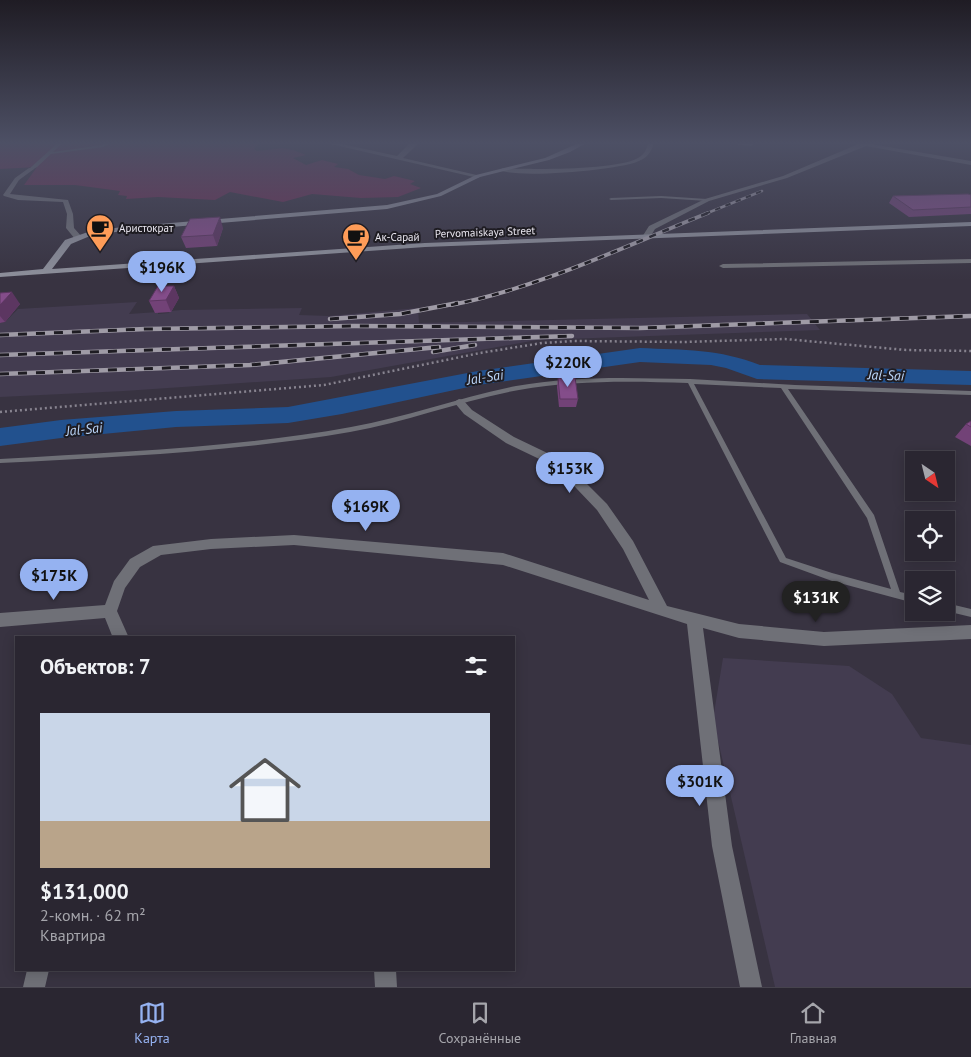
<!DOCTYPE html>
<html lang="ru">
<meta charset="utf-8">
<style>
:root{--surface:#2a2631;--page:#36323d;--text:#f1f3f6;--muted:#a5a5ab;--line:#46434d;--accent:#95b2f1}
body{margin:0;font-family:"PT Sans",sans-serif;background:var(--page);color:var(--text);height:100vh;display:flex;flex-direction:column;font-size:19px;white-space:nowrap}
*{box-sizing:border-box;margin:0}
p{font-size:16px;color:var(--muted)}
.icon{flex:none;width:28px;height:28px;fill:none;stroke:currentColor;stroke-width:2;stroke-linecap:round;stroke-linejoin:round}
.map{position:relative;flex:1;overflow:hidden}
.side{position:absolute;left:15px;top:636px;width:500px;height:335px;display:flex;flex-direction:column;background:var(--surface);border-radius:0px;box-shadow:0 2px 12px #0003,0 0 0 1px var(--line)}
.side>*{flex:none}
.needle{width:32px;rotate:145deg}
.fabs{position:absolute;left:905px;top:451px;display:grid;gap:10px}
.fabs a{display:grid;place-items:center;width:50px;height:50px;border-radius:0px;background:var(--surface);box-shadow:0 2px 12px #0003,0 0 0 1px var(--line);font-size:25px}
.price{position:absolute;translate:-50% -42px;padding:0 11px;border-radius:18px;background:var(--accent);color:#111;font-size:16px;line-height:32px;filter:drop-shadow(0 1px 2px #0008)}
.price::after{content:'';position:absolute;left:50%;top:30px;width:15px;height:11px;margin-left:-8px;background:inherit;clip-path:polygon(0 0,100% 0,50% 100%)}
.price.active{background:#222;color:#fff}
ul{padding:0;list-style:none}
li{display:grid;align-content:center;gap:10px;height:265px;padding:0 25px}
li+li{border-top:1px solid var(--line)}
li span{display:grid;place-items:center;height:155px;border-radius:0px;color:#555}
li>.icon{margin-inline-start:auto}
span .icon{width:90px;height:90px;fill:#fffc;stroke-width:1}
li b{font-size:21px}
h2{display:flex;justify-content:space-between;align-items:center;height:60px;padding:0 25px;font-size:21px}
.menu{display:flex;justify-content:space-around;align-items:center;height:70px;border-top:1px solid var(--line);background:var(--surface);font-size:14px;color:var(--muted)}
.menu a{display:grid;justify-items:center;gap:2px}
.menu .active{color:var(--accent)}
.map>svg:first-child{display:block}
.built{fill:#433c50}
.green{fill:#6d2e53}
.lines{fill:none;stroke-linecap:round;stroke-linejoin:round}
.river{fill:#22518e;fill-rule:evenodd}
.path{stroke:#87838f;stroke-width:2.5;stroke-dasharray:2 3;stroke-linecap:butt}
.lane{fill:#6f7077;fill-rule:evenodd}
.street{fill:#6f7077;fill-rule:evenodd}
.secondary{fill:#8e909b;fill-rule:evenodd}
.rail-far2-casing{stroke:#9f9ba6;stroke-width:2.5}
.rail-far1-casing{stroke:#9f9ba6;stroke-width:4}
.rail-casing{stroke:#9f9ba6;stroke-width:4.5}
.rail-far2{stroke:#1e1c22;stroke-width:2;stroke-dasharray:5.5;stroke-linecap:butt}
.rail-far1{stroke:#1e1c22;stroke-width:2.5;stroke-dasharray:7;stroke-linecap:butt}
.rail{stroke:#1e1c22;stroke-width:3;stroke-dasharray:9;stroke-linecap:butt}
.wall{fill:#724277}
.shaded-wall{fill:#5c3661}
.building{fill:#844d8a;stroke:#5c3661}
.labels{text-anchor:middle;stroke-width:4;stroke-linejoin:round;paint-order:stroke}
.far-poi-label{font-size:11px;fill:#eae7f0;stroke:#1e1c22;text-anchor:start}
.far-street-label{font-size:11px;fill:#eae7f0;stroke:#1e1c22}
.water-label{font-size:14px;font-style:italic;fill:#bad5f8;stroke:#1e1c22}
</style>
<div class="map">
<svg width="971" height="987" viewBox="0 0 971 987">
<rect width="100%" height="100%" fill="#383341"/>
<path class="built" d="M137,302L129,314L158,312V314L169,313L170,311L181,310L302,308L299,315L329,316L418,308L419,323L807,314L820,330L537,340L331,377L124,391L0,397V323L5,322L18,309Z
M723,658L849,666L892,694L921,738L971,745V987H775L713,719Z"/>
<path class="green" d="M0,142H260L254,149L257,151L283,148L293,150L306,155L293,158L306,165L322,160L338,164L334,167L348,169L359,175L385,179L394,176L415,181L410,184L421,188L398,197L361,198L312,194L283,202L230,192L215,200L158,197L126,199L127,196L118,195L120,191L75,185H24L37,167L0,169Z"/>
<g class="lines">
<path class="river" d="M640,348C683,350 720,349 760,365L971,371V385L757,379L726,368L711,365L640,362L478,385L342,414L288,423L176,427L61,438L0,446V428L61,420L176,411L288,407L478,371Z"/>
<path class="path" d="M0,412L324,385L480,353L542,343L574,341L683,342L785,339L906,350L971,351"/>
<path class="lane" d="M59,142H63L53,152L102,145L108,142H113L103,147L51,154L37,167L32,170H30V168Z
M661,196L707,199L709,200L707,201L661,198L611,200L609,199L611,198Z
M622,378L690,379L795,385L971,391V395L788,389L874,515L900,592L914,595V603L832,581L780,562L688,383C632,381 575,380 519,390C462,400 407,422 350,432C234,452 117,457 0,463V459C117,452 235,448 351,427C407,417 461,397 516,386C551,380 586,378 622,378ZM694,384L781,388L867,518L891,589L832,573L786,558Z
M946,603L971,609V617L946,611Z"/>
<path class="street" d="M322,142H333L397,156L409,144L420,142L403,158L481,176L478,178Z
M648,142H654C652,150 649,156 641,160C625,170 515,179 500,170L503,168C529,170 618,170 638,158C645,154 647,149 648,142Z
M720,142H747L754,144L751,146Z
M863,142H874L871,144L971,161V165L866,146L787,178L709,201L655,229L649,239L642,237L649,226L705,199L783,176Z
M29,168L34,169L19,180L10,194L68,200L73,214L74,228L82,237L81,239H75L66,228L67,214L63,202L18,200L4,196L3,195L15,178Z
M971,259V263L723,268L719,266L723,264Z
M459,399L463,400L472,410L514,437L564,461L607,504L633,541L667,606L739,624L824,632L971,625V639L824,646L739,638L703,628L732,846L762,987H740L712,846L687,624L503,565L294,545L211,549L161,555L140,567L125,588L117,611L129,638H113L105,618L0,627V613L105,605L114,581L130,559L153,546L211,539L294,535L503,553L649,600L623,549L597,510L556,467L506,443L464,414L454,402Z
M27,970H49L45,987H23Z
M374,970H396L397,987H375Z"/>
<path class="secondary" d="M581,142H588L570,152L549,160L480,177L441,196L387,209L122,231L90,236L71,244L52,269L425,243L971,222V226L425,247L0,277V273L43,269L65,240L88,232L122,227L387,205L437,194L476,175L545,158Z"/>
<g class="rail-far2-casing">
<path id="rail-far2" d="M705,214L762,191"/>
</g>
<g class="rail-far1-casing">
<path id="rail-far1" d="M451,305C539,288 625,246 708,213"/>
</g>
<g class="rail-casing">
<path id="rail" d="M330,319L400,314L458,303
M0,335L146,329L354,326L640,328L971,316
M433,352L475,345
M0,355L572,336
M0,374L250,365L439,347"/>
</g>
<use href="#rail-far2" class="rail-far2"/>
<use href="#rail-far1" class="rail-far1"/>
<use href="#rail" class="rail"/>
</g>
<path class="wall" d="M971,195V214L909,217L889,203L893,196Z
M223,228L217,246L186,248L181,237Z
M174,286L179,298L171,312L155,313L149,301Z
M0,293L20,304L5,322L0,323Z
M558,378L578,399L576,407H559L557,387Z
M971,421V446L955,437L966,424Z"/>
<path class="shaded-wall" d="M220,217L223,228L217,246L213,235Z
M174,286L179,298L171,312L166,300Z
M12,292L20,304L5,322L0,316V305Z"/>
<path class="building" d="M968,194L971,195V207L913,210L893,196Z
M220,217L213,235L181,237L190,219Z
M158,286H174L166,300L149,301Z
M12,292L0,305V293Z
M575,377L578,399H560L558,378Z
M971,421V427L966,424Z"/>
<linearGradient id="sky" x2="0" y2="1"><stop stop-color="#1f1c24"/><stop offset="0.51" stop-color="#4d5065"/><stop offset="1" stop-color="#4d5065" stop-opacity="0"/></linearGradient>
<rect width="971" height="280" fill="url(#sky)"/>
<defs>
<g id="cafe-pin" transform="scale(1.4375)"><path d="M0 17L-7.5 6A9.5 9.5 0 1 1 7.5 6Z" fill="#fe9c58" stroke="#1e1c22"/><path d="M-5.5-4.5H6V0H3Q3 3.5 0 3.5H-2.5Q-5.5 3.5-5.5 0ZM3-3.2v2h1.7v-2ZM-6 4.5H4V6H-6Z" fill="#111"/></g>
</defs>
<g fill-rule="evenodd">
<use href="#cafe-pin" x="100" y="228"/>
<use href="#cafe-pin" x="356" y="237"/>
</g>
<g class="labels">
<g class="far-poi-label">
<text x="119" y="232">Аристократ</text>
<text x="375" y="241">Ак-Сарай</text>
</g>
<g class="far-street-label">
<text transform="translate(485 232) rotate(-2)" y="4">Pervomaiskaya Street</text>
</g>
<g class="water-label">
<text transform="translate(886 375) rotate(2)" y="5">Jal-Sai</text>
<text transform="translate(485 377) rotate(-9)" y="5">Jal-Sai</text>
<text transform="translate(84 429) rotate(-6)" y="5">Jal-Sai</text>
</g>
</g>
</svg>
<div class="fabs">
<a><svg class="needle" viewBox="-14 -14 28 28"><path d="M0-13l5 13h-10z" fill="#e53935"/><path d="M0 13l5-13h-10z" fill="#a5a5ab"/></svg></a>
<a><svg class="icon" aria-label="locate" viewBox="0 0 24 24"><circle cx="12" cy="12" r="6"/><path d="M12 2v4M12 18v4M2 12h4M18 12h4"/></svg></a>
<a><svg class="icon" aria-label="layers" viewBox="0 0 24 24"><path d="M12 4l9 5-9 5-9-5zM3 14l9 5 9-5"/></svg></a>
</div>
<b class="price" style="left:162px;top:293px">$196K</b>
<b class="price" style="left:568px;top:388px">$220K</b>
<b class="price" style="left:570px;top:494px">$153K</b>
<b class="price" style="left:366px;top:532px">$169K</b>
<b class="price" style="left:54px;top:601px">$175K</b>
<b class="price active" style="left:816px;top:623px">$131K</b>
<b class="price" style="left:700px;top:807px">$301K</b>
<section class="side">
<h2>Объектов: 7<svg class="icon" aria-label="filters" viewBox="0 0 24 24"><path d="M4 7h16M4 17h16"/><circle cx="9" cy="7" r="2"/><circle cx="15" cy="17" r="2"/></svg></h2>
<ul>
<li><span style="background:linear-gradient(#c9d6e8 70%,#b9a48a 0)"><svg class="icon" aria-label="home" viewBox="0 0 24 24"><path d="M3 11l9-7 9 7M6 9v11h12V9"/></svg></span><div><b>$131,000</b><p>2-комн. · 62 m²</p><p>Квартира</p></div></li>
</ul>
</section>
</div>
<nav class="menu">
<a class="active"><svg class="icon" aria-label="map" viewBox="0 0 24 24"><path d="M3 6l6-2 6 2 6-2v14l-6 2-6-2-6 2zM9 4v14M15 6v14"/></svg>Карта</a>
<a><svg class="icon" aria-label="saved" viewBox="0 0 24 24"><path d="M7 4h10v16l-5-4-5 4z"/></svg>Сохранённые</a>
<a><svg class="icon" aria-label="home" viewBox="0 0 24 24"><path d="M3 11l9-7 9 7M6 9v11h12V9"/></svg>Главная</a>
</nav>
